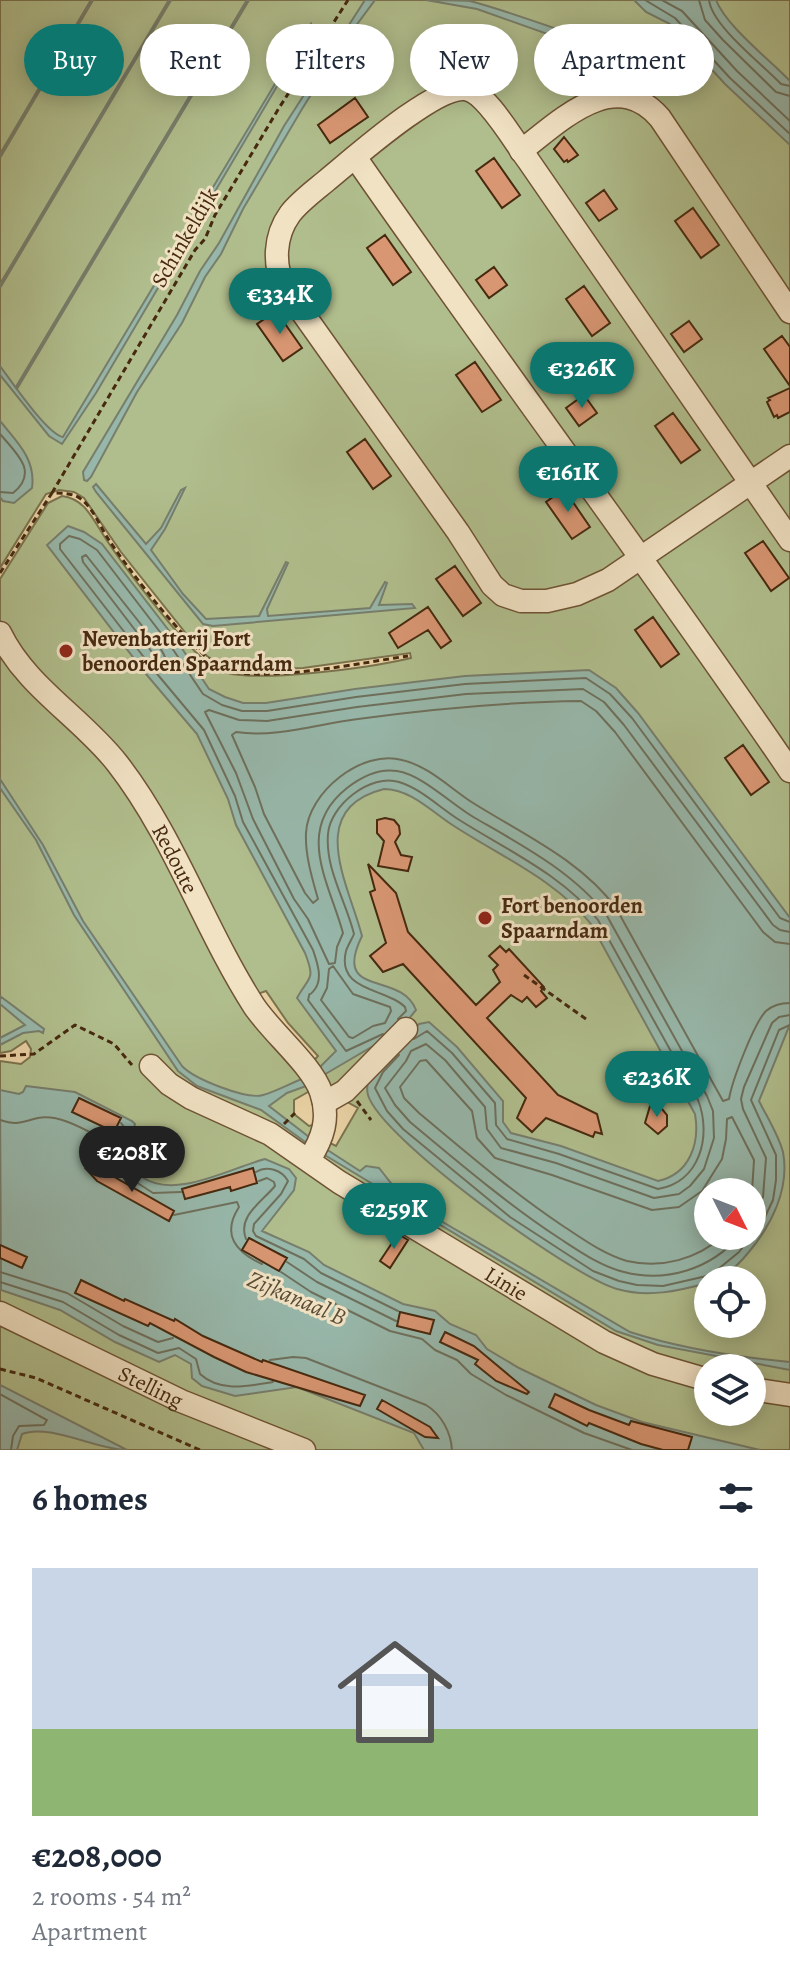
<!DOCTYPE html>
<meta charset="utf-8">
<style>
:root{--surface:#fff;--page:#f2f2f3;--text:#1f2937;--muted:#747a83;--accent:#0f766e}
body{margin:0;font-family:Alegreya,serif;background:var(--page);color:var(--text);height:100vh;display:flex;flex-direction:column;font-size:30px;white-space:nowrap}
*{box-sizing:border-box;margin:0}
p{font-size:26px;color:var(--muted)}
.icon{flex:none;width:44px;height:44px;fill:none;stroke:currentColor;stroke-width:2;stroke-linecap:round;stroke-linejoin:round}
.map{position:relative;height:1450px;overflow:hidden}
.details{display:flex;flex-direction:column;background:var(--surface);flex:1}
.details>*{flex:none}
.top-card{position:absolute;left:24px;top:24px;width:742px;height:72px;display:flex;gap:16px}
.needle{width:52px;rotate:132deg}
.controls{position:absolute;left:694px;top:1178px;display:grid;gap:16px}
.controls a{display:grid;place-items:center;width:72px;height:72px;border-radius:50%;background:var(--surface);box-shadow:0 4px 20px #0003;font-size:40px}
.price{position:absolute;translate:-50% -68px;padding:0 18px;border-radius:28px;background:var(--accent);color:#fff;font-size:26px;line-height:52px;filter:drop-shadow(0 2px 4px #0008)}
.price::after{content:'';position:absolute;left:50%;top:48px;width:24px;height:18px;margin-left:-12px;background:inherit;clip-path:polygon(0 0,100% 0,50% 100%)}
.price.selected{background:#222;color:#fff}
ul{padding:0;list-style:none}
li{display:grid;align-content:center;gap:16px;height:424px;padding:0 32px}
li span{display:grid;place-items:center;height:248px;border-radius:0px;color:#555}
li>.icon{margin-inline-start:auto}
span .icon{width:144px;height:144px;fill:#fffc;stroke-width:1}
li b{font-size:34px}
h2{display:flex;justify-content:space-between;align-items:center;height:96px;padding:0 32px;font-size:34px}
.pill{padding:0 28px;border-radius:36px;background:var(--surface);box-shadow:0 4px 20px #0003;font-size:28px;line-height:72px}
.pill.selected{background:var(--accent);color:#fff}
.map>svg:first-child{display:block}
.green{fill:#b0bd8c;stroke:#7b734e;stroke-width:2;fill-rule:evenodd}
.water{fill:#97b7aa;stroke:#777e6c;stroke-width:2;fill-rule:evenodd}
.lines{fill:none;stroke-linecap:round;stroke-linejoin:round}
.shore{stroke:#6e705c;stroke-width:2}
.stream{stroke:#777e6c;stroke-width:4}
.building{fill:#d89672;stroke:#46290f;stroke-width:2}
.minor-casing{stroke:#6f5334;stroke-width:25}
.path{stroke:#46290f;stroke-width:3;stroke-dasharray:6 4;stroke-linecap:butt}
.minor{stroke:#f1e2c4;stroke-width:22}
.poi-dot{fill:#8f2418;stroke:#f1e2c4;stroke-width:3}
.labels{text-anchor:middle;stroke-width:6;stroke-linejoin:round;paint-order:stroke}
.street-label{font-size:22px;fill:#46290f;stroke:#f1e2c4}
.poi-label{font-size:22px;font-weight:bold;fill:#46290f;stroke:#f1e2c4;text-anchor:start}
.water-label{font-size:24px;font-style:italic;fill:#5a4c36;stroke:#f1e2c4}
</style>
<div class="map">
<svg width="790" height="1450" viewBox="0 0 790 1450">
<rect width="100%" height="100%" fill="#e9d2a5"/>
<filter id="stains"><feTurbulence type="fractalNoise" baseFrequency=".0025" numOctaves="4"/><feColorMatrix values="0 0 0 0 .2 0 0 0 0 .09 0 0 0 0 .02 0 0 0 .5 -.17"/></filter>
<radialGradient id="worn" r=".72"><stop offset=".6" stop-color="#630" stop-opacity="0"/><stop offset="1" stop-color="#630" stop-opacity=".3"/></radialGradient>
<path class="green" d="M0,0H790V1387L752,1381V1368H708V1375L647,1357L322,1165L326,1141L336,1146L358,1108L349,1103L334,1087L327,1086L309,1066L318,1056L288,1023L266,991L252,996L141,791L30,670L0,623V579L48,503L62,496C85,499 92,518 104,536C122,564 191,657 218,670C251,685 373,667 411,658L410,653L303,668L246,670L221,665L207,656L192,641L121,552L84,498L74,492L59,490L46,494L0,568ZM708,1192H752V1236H708ZM708,1280H752V1324H708Z
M0,641L104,753L315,1088L294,1100V1114L309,1126L321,1123L309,1149L209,1110L541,1308L708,1385V1412H752V1395L790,1399V1450H316L236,1420L0,1308V1061L21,1064L30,1057L31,1049L26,1041L11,1051L0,1053Z
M0,1317L292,1450H0Z"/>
<path class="water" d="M365,0H375L344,42L302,109L243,209L221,254L205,277L182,323L137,392L91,477L87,481L84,480L83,472L177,315L200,271L219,243L284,126Z
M426,0C440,0 457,0 470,1C493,7 619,48 629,59L626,62L621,60L477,9Z
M634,0H716C726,26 769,59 790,81V145L725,84L670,24L646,12Z
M311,24L312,27L96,393L62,444L49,436L0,375V366C12,382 47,434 63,437Z
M0,421C17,442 36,459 32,488L14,503L3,501L0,497Z
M96,484L146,544L161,528L181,490L185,488L165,529L151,550L183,594L206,619L259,616L286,562L288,563L267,609L268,616L370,608L385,582L387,583L379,605L412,604L415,608L213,626L203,624L96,492L93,487Z
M68,526L84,532L102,544L177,641L209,689L225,697L243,703H266L355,689L465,676L589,670L616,688L638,713L790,918V1024L759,1101C767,1117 778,1134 783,1152C790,1189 771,1226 748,1253C739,1264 723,1280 708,1280V1283C678,1291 648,1298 617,1289C571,1276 381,1139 368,1095C364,1081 376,1057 380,1042L322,1076L318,1069L336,1051L297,998C309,976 316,981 305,953L236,825L228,799L197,734L146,674L47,545ZM384,789C411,789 433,813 454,826C500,856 556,880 591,924L695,1114C700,1143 690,1174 658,1181L561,1146L511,1133L503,1122V1101L457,1047L429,1022L419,1024L410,1033L403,1026L416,1010C401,970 331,999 362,936C349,885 304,809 384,789ZM708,1192H752V1236H708Z
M0,779L43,845L83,921L182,1066C194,1079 247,1100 263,1095C278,1091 290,1083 305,1078L309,1085L287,1093L269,1106L309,1137L308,1144L261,1110L197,1086L178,1071L74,915L36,840L0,788Z
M0,996L44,1029L43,1033L39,1031L23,1033L0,1045V1038L25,1025L0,1004Z
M26,1086L75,1092L132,1121L135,1124L130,1145L139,1155L142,1177C175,1200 230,1168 265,1159L289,1169L296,1178L294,1190L262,1231L309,1252L324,1265L403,1304L435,1311L450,1324L476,1335L487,1349L519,1368L596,1405L642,1422L760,1450H424L414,1433L297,1387L235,1396L202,1386L192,1378L191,1364L175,1355L159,1362L115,1342L60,1310L1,1290L0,1090L19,1094L23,1092Z
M326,1149L360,1171L366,1166L379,1168L398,1192L424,1211L630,1332C682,1349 736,1357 790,1362V1370L658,1345L616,1331L323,1154Z
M0,1385L127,1450C97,1450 49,1423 22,1434L17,1450H0Z"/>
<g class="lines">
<path class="shore" d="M645,0L675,18L730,78L790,134
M662,0L682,11L737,71L790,121
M699,0L705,20L723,40L776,92L790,96
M709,0C712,26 762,64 781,84L790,86
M0,434C17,454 39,472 13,493L0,492
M86,555L162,651L165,657L163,660H158L83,562L82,557Z
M790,944L775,942L763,932L615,732L596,711L581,701C507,702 432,709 358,719C318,724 276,738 236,732L232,735L255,787L264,814L305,893L313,903L318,899C312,878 305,855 306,833C308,792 362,749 402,760C428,766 449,787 470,801C520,833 580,859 616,908L723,1101L729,1099C732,1081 754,1023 766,1011C773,1005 781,1003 790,1003
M333,966L353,994L390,1007L391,1011L385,1023L373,1026L353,1038L349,1037L321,1000L327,988L329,969Z
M398,1019L406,1011L405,1007C387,988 336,992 346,951C348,945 352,939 354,934C346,901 325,869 328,834C330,805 371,773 399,782C422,789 441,809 461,821C507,850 564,876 598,920L698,1100C712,1136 700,1182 658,1189L559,1154L507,1139L496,1125L495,1103L452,1053L427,1031L414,1039
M383,1034L346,1051L308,1000C311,988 307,1000 315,989C323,978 317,962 313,950L243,822L235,796L204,730L153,669L60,549V544L69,536L80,539L97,550L170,645L203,694L222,705L242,711H267L356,697L465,684L586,678L610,694L632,718L780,918L790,922
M399,1055L383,1072L375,1088L387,1111L403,1129L510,1217L593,1271L619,1281L637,1285L663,1286L711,1275L739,1252L763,1221L773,1200L776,1180V1155L751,1100L779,1030L790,1025
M0,1120C18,1126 21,1122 38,1118C58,1114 82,1128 99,1137L102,1155L111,1173
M121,1123L124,1127L123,1146L132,1159L136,1182L153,1193L181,1192
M256,1172C267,1165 282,1170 288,1181L281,1194L254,1224L253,1231L256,1236L304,1259L321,1273L398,1311
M174,1215L237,1202L239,1207C221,1235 236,1252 262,1264
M752,1220L763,1197L766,1158L743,1109L741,1099L744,1087L772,1023L779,1017L790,1015
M723,1236C697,1259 662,1269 627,1261C603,1254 583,1239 563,1226C512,1192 466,1152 419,1113L404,1098L400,1087L420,1061L426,1060L472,1111L477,1138L495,1158L552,1175L652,1210L679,1207L702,1191L722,1159L726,1139L727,1119L732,1117L754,1160L752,1192
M739,1236C711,1269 666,1283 624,1272C600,1266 579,1251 559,1238C506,1203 458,1162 410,1122L395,1105L385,1088L406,1061L411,1051L426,1044L445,1060L485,1107L487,1129L501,1148L556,1163L654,1198L679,1194L690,1186L704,1169L714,1138L713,1111L707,1096L607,916C575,873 520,844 475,818C452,805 423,775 397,771C378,768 361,777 347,788C294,830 329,882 343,933L337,947L335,963L329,964L308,919L294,899L253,819L236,773L205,712L209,710L239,720L267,721L357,707L466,694L583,689L604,702L624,725L773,925L780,930L790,932
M246,1239C237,1216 262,1202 275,1186L274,1182L267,1178L259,1181
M287,1262L317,1282L396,1321
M0,1272L67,1293L123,1326L158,1342L173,1338
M281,1272L311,1292L390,1331L422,1339L435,1350L457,1360L471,1374L506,1395L584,1433L632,1450
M0,1282L63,1302L119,1335L158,1353L179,1348L196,1359L200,1374C221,1393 249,1386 273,1382
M270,1360L293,1357L306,1358L426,1405C441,1414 451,1432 452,1450
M0,1394L47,1420L44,1425L19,1426L13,1436L11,1450"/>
<path class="stream" d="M0,156L92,0
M0,286L170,0
M17,387L248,0"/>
</g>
<path class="building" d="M500,44L514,62L505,69L503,67L500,68L490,55L493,53L491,51Z
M355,98L368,117L330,143L318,125Z
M564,137L578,155L568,162L567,160L564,162L554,149Z
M494,158L520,195L502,208L476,171Z
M604,190L617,209L599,221L586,203Z
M693,208L719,245L701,258L675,221Z
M385,235L411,272L393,285L367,248Z
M494,267L507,285L489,298L476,280Z
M584,286L610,323L592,336L566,299Z
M276,311L302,348L283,361L257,324Z
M689,321L702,339L684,352L671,334Z
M782,336L790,347V386L764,349Z
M475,362L501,400L482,412L456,375Z
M790,388V412L778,418L777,415L774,417L767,402L770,400L768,398Z
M584,395L597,413L579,426L566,408Z
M673,413L700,450L681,463L655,426Z
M365,439L391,476L373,489L347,452Z
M564,489L590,527L572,539L546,502Z
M763,541L789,578L771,591L745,553Z
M455,566L481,603L463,616L436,579Z
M428,607L451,641L441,648L428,630L398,648L389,633Z
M653,617L679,654L661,667L635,630Z
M743,745L769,782L751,795L725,758Z
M385,818L394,820L399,826L400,834L395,842L401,855L412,857L408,871L378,866L384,841L377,833V820Z
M368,864L396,893L408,932L476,1005L500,982L493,970L498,965L489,956L500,946L506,952L509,949L544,987L541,991L547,998L536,1007L527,997L522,1002L511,995L487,1018L558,1095L597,1114L602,1134L595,1132L593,1137L546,1118L532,1132L517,1118L526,1098L403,964L383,972L370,956L386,943L370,892L375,890Z
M79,1098L121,1118L114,1132L72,1112Z
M650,1106L662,1109L667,1115V1126L658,1134L645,1123Z
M253,1168L257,1183L231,1191L230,1187L185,1199L182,1189Z
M86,1169L102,1170L174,1211L169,1221L97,1181Z
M398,1234L408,1240L390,1268L380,1261Z
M249,1238L287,1258L279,1271L242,1250Z
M0,1245L27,1257L22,1268L0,1258Z
M81,1280L124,1301L125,1299L174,1321L175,1319L203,1336L262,1362L263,1360L365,1395L360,1406L246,1372L214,1357L150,1323L148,1326L75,1293Z
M400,1312L434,1320L430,1334L397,1326Z
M445,1332L474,1346L529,1392L527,1394L496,1381L475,1364L478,1360L440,1342Z
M555,1394L589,1410L629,1425L631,1421L692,1437L688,1450H663L641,1444L589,1423L587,1426L549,1407Z
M382,1400L430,1427L438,1438L425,1437L377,1409Z"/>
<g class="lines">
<g class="minor-casing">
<g id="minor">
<path d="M521,151C561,120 615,66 660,118L790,312"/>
<path d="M355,157C498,363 649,564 790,771"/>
<path d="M790,456L608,580L577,594L547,601H521L503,595L492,585L458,532L285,288C273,266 274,236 290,214C299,202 314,191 326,181C352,160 434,86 465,89C486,91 515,143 528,160C616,286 703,413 790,540"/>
<path id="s1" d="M0,633C26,687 81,717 117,763C174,836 204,928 254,1006C272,1033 311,1064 321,1092C330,1118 323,1138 309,1160"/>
<path id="s2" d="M151,1066L169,1084L191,1098L270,1134L339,1182L604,1342L653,1364L708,1380"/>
<path d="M324,1103L345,1091L406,1029"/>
<path id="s3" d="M0,1313L181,1401L304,1450"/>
<path d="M752,1389L790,1395"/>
</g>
</g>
<path class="path" d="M52,493L195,250L205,239L215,215L279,108L348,0
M0,573L52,493C62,493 73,493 81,499C94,509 100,527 109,540C127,568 198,661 226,670C265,683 365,662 408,656
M524,975L586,1019
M0,1056L34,1054L75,1025L114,1044L132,1065
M357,1101L371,1120
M284,1124L295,1113
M0,1369L36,1378L200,1450"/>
<use href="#minor" class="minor"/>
</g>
<g class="poi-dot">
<circle cx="66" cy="651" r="8"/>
<circle cx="485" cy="918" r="8"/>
</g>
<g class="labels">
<g class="street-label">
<text transform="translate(184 237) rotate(-60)" y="8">Schinkeldijk</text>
<text dy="8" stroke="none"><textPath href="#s1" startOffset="288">Redoute</textPath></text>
<text dy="8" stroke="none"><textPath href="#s2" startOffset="418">Linie</textPath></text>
<text dy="8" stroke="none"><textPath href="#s3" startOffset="168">Stelling</textPath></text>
</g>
<g class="poi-label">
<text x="82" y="646">Nevenbatterij Fort<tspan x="82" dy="25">benoorden Spaarndam</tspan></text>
<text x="501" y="913">Fort benoorden<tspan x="501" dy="25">Spaarndam</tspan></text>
</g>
<g class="water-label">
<text transform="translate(297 1298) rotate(23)" y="8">Zijkanaal B</text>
</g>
</g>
<rect width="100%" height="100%" filter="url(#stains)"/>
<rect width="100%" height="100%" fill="url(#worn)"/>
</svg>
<div class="controls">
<a><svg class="needle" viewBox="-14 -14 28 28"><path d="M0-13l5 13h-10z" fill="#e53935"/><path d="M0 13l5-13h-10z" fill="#747a83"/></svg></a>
<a><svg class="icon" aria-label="locate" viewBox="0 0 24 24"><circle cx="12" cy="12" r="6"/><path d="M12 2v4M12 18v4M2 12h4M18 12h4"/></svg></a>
<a><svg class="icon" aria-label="layers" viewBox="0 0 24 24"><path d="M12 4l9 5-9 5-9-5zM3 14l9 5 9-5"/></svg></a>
</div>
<b class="price" style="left:280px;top:336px">€334K</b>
<b class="price" style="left:582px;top:410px">€326K</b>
<b class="price" style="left:568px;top:514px">€161K</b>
<b class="price" style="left:657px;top:1119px">€236K</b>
<b class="price selected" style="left:132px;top:1194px">€208K</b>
<b class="price" style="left:394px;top:1251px">€259K</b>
<div class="top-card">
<a class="pill selected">Buy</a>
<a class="pill">Rent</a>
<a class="pill">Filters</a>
<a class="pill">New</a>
<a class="pill">Apartment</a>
</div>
</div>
<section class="details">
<h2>6 homes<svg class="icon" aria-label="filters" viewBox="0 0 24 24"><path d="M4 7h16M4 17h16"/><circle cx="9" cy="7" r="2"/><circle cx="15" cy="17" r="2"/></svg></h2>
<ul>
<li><span style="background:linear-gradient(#c9d6e8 65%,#8fb573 0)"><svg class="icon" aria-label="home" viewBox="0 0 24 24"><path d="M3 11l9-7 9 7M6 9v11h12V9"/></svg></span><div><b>€208,000</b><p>2 rooms · 54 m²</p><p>Apartment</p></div></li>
</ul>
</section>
